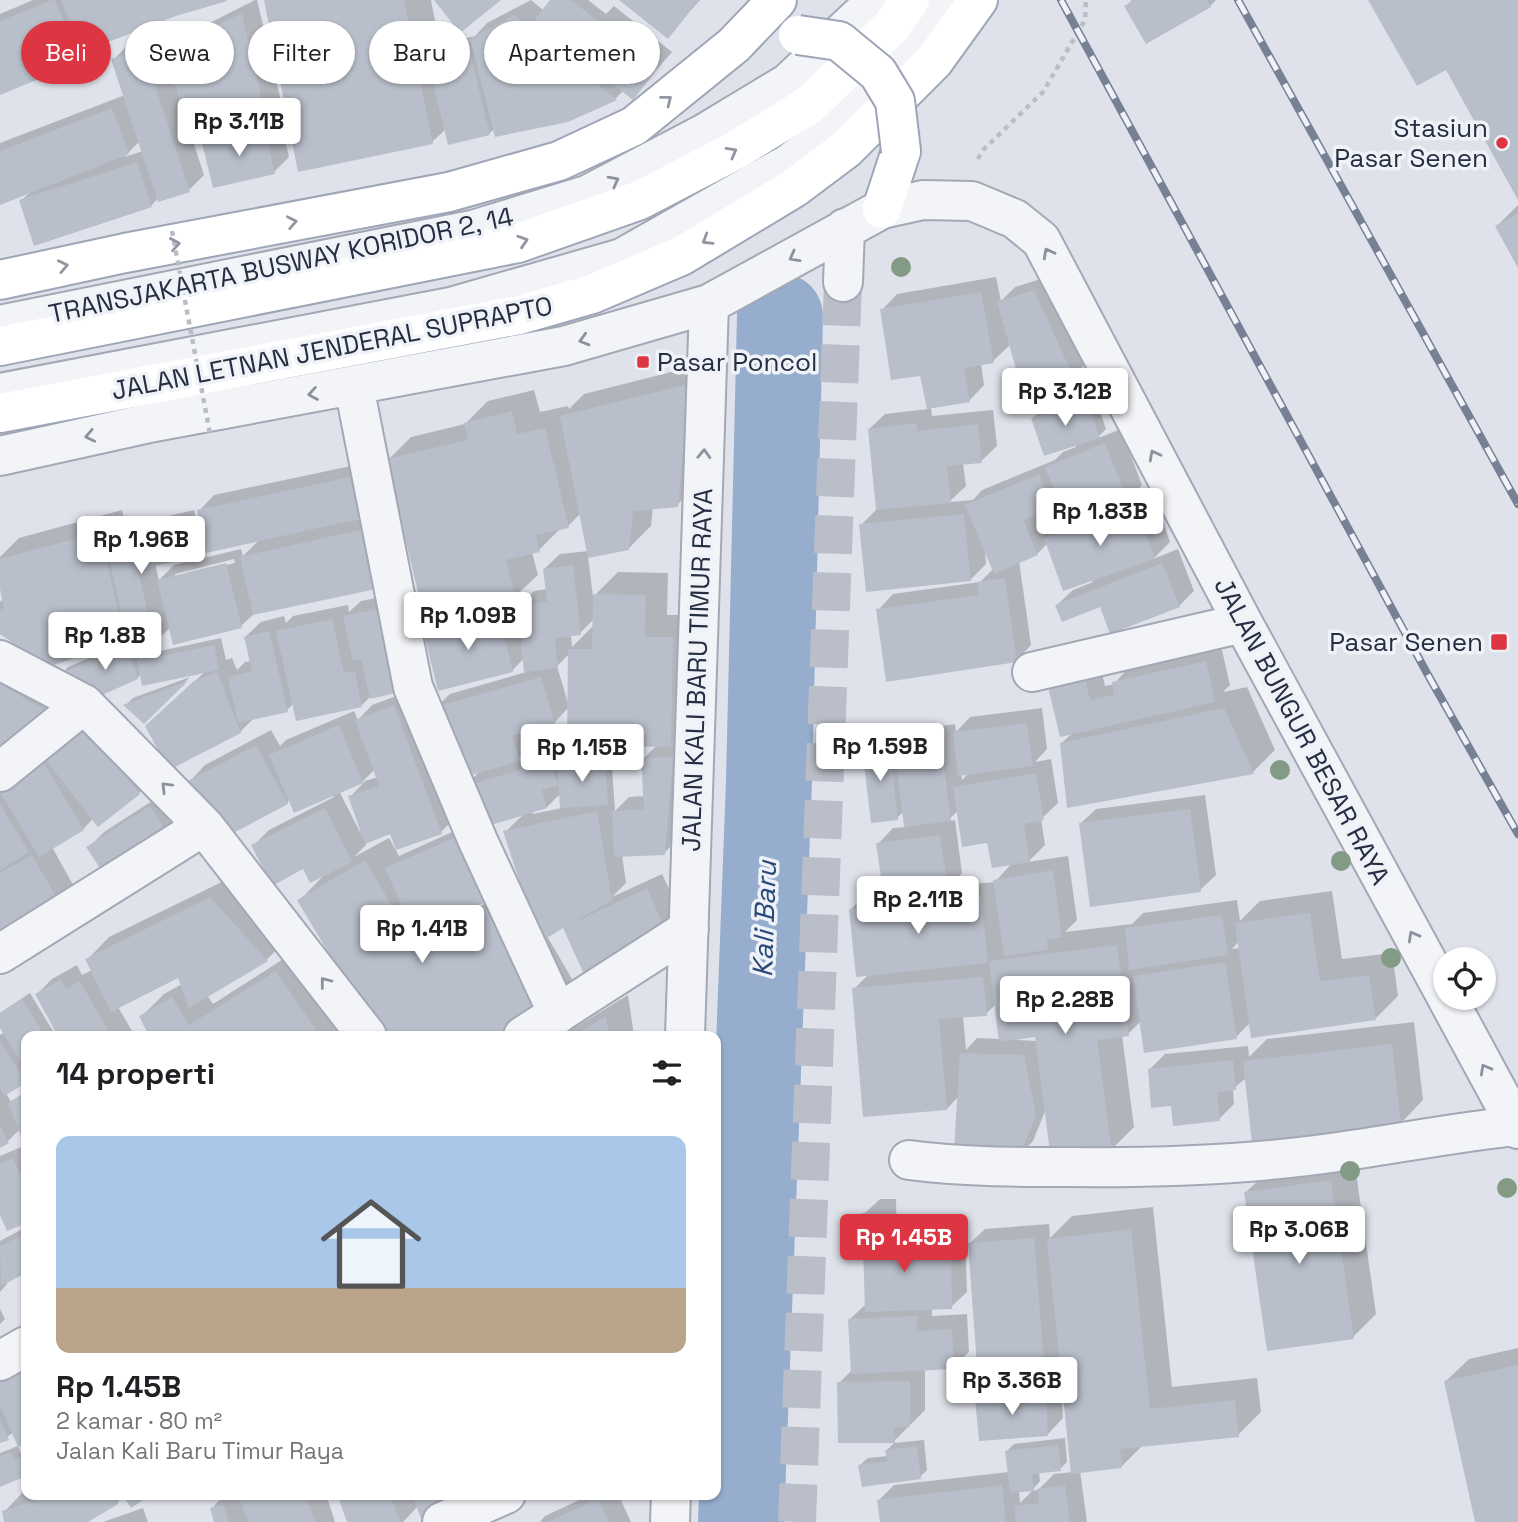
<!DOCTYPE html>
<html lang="id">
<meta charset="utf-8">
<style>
:root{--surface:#fff;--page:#f2f2f2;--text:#202124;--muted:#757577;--accent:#dd3642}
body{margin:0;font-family:"Space Grotesk",sans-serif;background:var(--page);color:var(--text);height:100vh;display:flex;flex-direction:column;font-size:26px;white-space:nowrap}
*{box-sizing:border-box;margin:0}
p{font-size:23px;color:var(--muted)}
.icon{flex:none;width:38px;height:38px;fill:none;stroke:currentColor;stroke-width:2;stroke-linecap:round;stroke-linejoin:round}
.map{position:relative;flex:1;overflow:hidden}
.details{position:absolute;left:21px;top:1031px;width:700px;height:469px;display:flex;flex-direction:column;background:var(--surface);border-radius:14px;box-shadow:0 2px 5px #0004}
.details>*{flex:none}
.banner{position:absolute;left:21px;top:21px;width:700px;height:63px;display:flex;gap:14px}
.fabs{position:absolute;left:1433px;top:947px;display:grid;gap:14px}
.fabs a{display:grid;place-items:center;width:63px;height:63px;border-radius:50%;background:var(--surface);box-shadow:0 2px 5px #0004;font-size:35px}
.price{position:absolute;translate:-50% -60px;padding:0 16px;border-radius:7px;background:#fff;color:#222;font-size:23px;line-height:46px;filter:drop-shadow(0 2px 4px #0008)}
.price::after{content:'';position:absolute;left:50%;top:42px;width:21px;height:16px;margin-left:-10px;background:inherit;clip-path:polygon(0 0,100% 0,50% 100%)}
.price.on{background:var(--accent);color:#fff}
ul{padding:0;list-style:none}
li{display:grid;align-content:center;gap:14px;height:371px;padding:0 35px}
li span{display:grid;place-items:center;height:217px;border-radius:14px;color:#555}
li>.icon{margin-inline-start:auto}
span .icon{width:126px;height:126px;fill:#fffc;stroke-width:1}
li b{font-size:30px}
h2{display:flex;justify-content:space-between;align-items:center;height:84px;padding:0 35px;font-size:30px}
.chip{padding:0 24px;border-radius:32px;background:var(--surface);box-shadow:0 2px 5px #0004;font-size:24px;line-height:63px}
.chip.on{background:var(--accent);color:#fff}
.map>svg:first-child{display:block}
.shadow{fill:#0003;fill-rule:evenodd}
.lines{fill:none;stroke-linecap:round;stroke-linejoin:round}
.river{stroke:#96adce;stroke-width:86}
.building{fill:#b8beca}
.minor-tunnel{stroke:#babec9;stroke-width:38;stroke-dasharray:38 19;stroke-linecap:butt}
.minor-casing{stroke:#a4a8b5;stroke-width:42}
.major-casing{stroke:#9da5b7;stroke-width:42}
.path{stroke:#b9bdc5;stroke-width:4.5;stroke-dasharray:5 5;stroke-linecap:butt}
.minor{stroke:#f2f4f8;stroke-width:38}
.major{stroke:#fff;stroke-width:38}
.rail-casing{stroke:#778095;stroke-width:8}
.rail{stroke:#eff2f7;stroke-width:5;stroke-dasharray:16;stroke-linecap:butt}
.major-bridge-casing{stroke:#9da5b7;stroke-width:42;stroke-linecap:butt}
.path-bridge{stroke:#b9bdc5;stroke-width:4.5;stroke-dasharray:5 5;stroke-linecap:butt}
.major-bridge{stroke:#fff;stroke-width:38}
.tree{fill:#839a85}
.oneway{stroke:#9296a1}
.oneway2{stroke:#8c919e}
.poi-dot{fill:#dd3642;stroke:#eff2f7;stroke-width:2.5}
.labels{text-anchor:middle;stroke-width:7;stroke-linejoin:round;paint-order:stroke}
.poi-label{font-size:26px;fill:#262e43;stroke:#eff2f7;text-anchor:end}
.street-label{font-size:26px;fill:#262e43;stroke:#eff2f7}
.water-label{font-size:28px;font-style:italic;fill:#2b497b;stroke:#eff2f7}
</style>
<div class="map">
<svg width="1518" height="1522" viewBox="0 0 1518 1522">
<rect width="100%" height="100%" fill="#dfe2ea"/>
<path class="shadow" d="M33,0H223L175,14L94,45L79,61L0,93V14Z
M255,0H257L282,105L272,115L279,113L289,157L274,172L204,143L215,133L192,138L204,175L189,190L159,197L151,206L21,201L31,191L0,203V143L125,95L113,60L129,44L159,35L175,85H178L170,50L186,35ZM140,141L143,151L124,157Z
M265,0H431L440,47L444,43L475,36L487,23L531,0L544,11L553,0H588L606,14L614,6L672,52L633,97L624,90L616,98L567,121L494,129L490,133L446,129L432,142Z
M622,0H700L668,36Z
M1132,0H1216L1210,6L1147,41L1126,6Z
M1518,205V264L1497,226Z
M1050,276L1087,359L1078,374L1062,390L1034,379L1011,344L993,361L981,363L984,385L969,401L931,407L932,416L993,410L997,446L981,461L963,463L966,486L949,502L973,500L982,490L1055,460L1063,452L1076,447L1075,444L1033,418L1041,411L1094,393L1106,429L1096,439L1121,429L1142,485L1127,501L1153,492L1170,542L1153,559L1178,549L1194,591L1179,606L1057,605L1073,590L1093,582L1048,543L1037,554L1019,561L1031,645L1016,661L878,610L893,594L980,582L993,569L985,551L986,564L971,579L861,525L877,509L869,429L885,414L928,409L922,374L882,310L897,294L996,277L1001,301L1015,287ZM1060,498L1069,520L1061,523L1050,534L1041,511L1052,506Z
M711,362L700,482L677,505L653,507L651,526L628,549L588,556L593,597L618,572L668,573L667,615H695L693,722L673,743L688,742L679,838L664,853L622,855L626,883L612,897L662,874L682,916L666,931L563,926L547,936L572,979L550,1002L491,1036L300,900L324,875L253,846L269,830L334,797L332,794L290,799L287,803L190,781L205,765L271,730L280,746L286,740L354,711L358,720L372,705L410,691L456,817L441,832L391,831L365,842L366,845L354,857L389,838L399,856L474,822L464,787L481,770L434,709L450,694L526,672L524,658L512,671L425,631L441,615L388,460L411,437L465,424L488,401L534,390L540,412L568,406L569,409L584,394ZM581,513L589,551L560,554L544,569L547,589L534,591L516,609L513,598L538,575L532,552L539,550L562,527L568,526ZM595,618L593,626L572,647L571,634L580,633ZM570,653L568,703L557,666ZM569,707L657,745L643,759L645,796L629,797L615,811L611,752L568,755L566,746L518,760L534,744L530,731L554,723ZM375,769L378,777L365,781L350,797L362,831L360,832L339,791L362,782ZM561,793L562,808L533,814L532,811L547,807ZM524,814L505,832L526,899L481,826ZM483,902L484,904L441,928L438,922Z
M365,463L374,502L356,520L384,514L255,613L241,626L171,627L154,643L137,647L141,660L146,654L221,638L226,660L232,658L237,670L245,662L251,661L245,637L261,622L284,616L286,623L293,616L348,605L349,612L361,601L406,592L370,697L362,705L293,704L287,710L254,718L240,732L163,710L206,671L142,674L137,678L62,673L68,667L130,641L129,636L122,643L0,632V602L4,598L0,581V557L19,538L122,510L126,526L194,510L201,541L186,556L155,564L159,580L174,565L241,549L243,556L260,539L199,511L214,495ZM234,559L235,563L175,577V574Z
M1221,646L1230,685L1223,692L1247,687L1275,750L1253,772L1062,743L1073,732L1061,735L1097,651L1105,686L1114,684L1129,667Z
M0,660L64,697L0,752Z
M190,677L144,722L126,705L133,698Z
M1042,708L1047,749L1035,762L1051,759L1058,803L1041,819L1045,845L1028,862L1068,856L1077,920L1065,932L1132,924L1143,913L1237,900L1240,921L1260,901L1332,891L1342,959L1392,953L1398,996L1375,1019L1250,1023L1236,1037L1141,1021L1128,1034L1122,1035L1134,1127L1111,1150L1046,1109L1033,1141L1018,1157L959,1096L947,1109L854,989L870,973L851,909L867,894L885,892L878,844L893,828L906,827L904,811L897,818L864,748L871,741L896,738V745L911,731L955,724L956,732L970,717ZM970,772L962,780L961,773ZM959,810L1011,864L995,882L949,886L962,873L955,820L947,821ZM1239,941L1240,948L1232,949ZM996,1004L1001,1039L977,1038L966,1050L963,1016L986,1014ZM1036,1035L1037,1041L1017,1040V1038Z
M60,740L154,778L139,793L94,818L83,829L52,847L76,890L0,941V783Z
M166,792L184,820L169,835L89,847L104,832Z
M1205,795L1216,875L1200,890L1080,824L1096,809Z
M234,876L289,938L266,960L207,995L213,1004L299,949L346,1036H151L141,1017L164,994L182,984L179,976L118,1007L135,1036H60L37,994L52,979L77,965L82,975L92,970L87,960L109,937Z
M30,993L56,1036H26V1080L6,1093L11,1102L26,1091V1144L20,1129L8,1141L0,1146V1035L5,1032L0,1025V1013Z
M628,995L634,1036H561Z
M1414,1022L1423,1100L1401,1123L1246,1078L1233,1089L1234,1104L1219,1119L1173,1104L1149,1070L1165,1054L1248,1046L1249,1057L1267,1039Z
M26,1145V1221L8,1229L0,1210V1156Z
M1354,1158L1376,1314L1353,1337L1246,1192L1269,1170Z
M880,1199H896L897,1236L965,1234L967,1292L951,1307L932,1308V1316L967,1314L969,1352L953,1367L925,1368V1410L894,1441L839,1383L853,1369L850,1319L867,1303L864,1214Z
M1153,1207L1172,1387L1257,1378L1261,1412L1238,1435L1143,1445L1121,1467L1080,1471L1087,1522H881L879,1500L894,1485L1009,1472L1007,1451L1014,1444L1065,1438L1067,1462L1060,1469L1039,1471L1040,1481L1033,1489L1019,1490L1020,1503L1032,1491L1038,1490L1054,1474L1073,1472L1064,1387H1061L1063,1418L1048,1434L977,1399L992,1383L1063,1378L1061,1356L1044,1373L969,1244L985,1229L1049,1224L1050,1238L1072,1216Z
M26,1227V1272L6,1282L7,1284L0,1292V1241Z
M0,1309L5,1319L0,1324Z
M1518,1348V1522H1477L1446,1381L1469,1359Z
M26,1354V1441L18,1444L13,1433L0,1441V1377Z
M924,1440L927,1470L920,1477L860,1465L868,1458L888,1456L887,1450L894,1443Z
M18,1446L21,1454L26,1452V1475L0,1485V1453Z
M26,1489V1494H148L124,1495L117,1503L85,1522H6L4,1512Z
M225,1494H326L335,1522H216L212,1508Z
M339,1494H477L418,1506L403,1522H349Z
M592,1494H618L631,1522H540L545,1516Z
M143,1508L148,1522H103Z"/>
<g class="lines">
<path class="river" d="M741,1522L769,781L780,316"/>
</g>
<path class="building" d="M52,0H55L80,62L0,95V21Z
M61,0H227V1L176,16L82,52Z
M264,0H404L433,144L298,172Z
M434,0H501L460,33Z
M550,0H571L658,68L633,100L533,22Z
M619,0H699L668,39Z
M1134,0H1207L1211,7L1146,44L1124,6Z
M1368,0H1518V200L1446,70L1417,86Z
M242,13L267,122L188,141L168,50Z
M514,15L617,100L568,122L495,137L470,39Z
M469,48L490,135L448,145L427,58Z
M143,49L190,192L158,202L111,59Z
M112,108L129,154L0,205V151Z
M264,127L275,174L213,188L202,143Z
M137,162L152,207L34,246L19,200Z
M1518,213V268L1495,226Z
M1034,290L1073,376L1063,392L1037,394L1033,381L1020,383L997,302Z
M981,292L994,363L964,368L970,402L927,409L920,376L891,380L880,309Z
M689,384L678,507L633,511L629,550L588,558L560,416Z
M1086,399L1100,438L1044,456L1031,418Z
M512,411L517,434L545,428L569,528L536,535L540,552L506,560L516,599L425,621L386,459L468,440L464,423Z
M917,423V431L978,424L982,463L947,466L951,503L876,510L868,429Z
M1105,443L1128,502L1069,525L1045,467Z
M1039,474L1053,508L1023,520L1038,555L994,574L965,505Z
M350,477L359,519L206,553L197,510Z
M1137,506L1155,559L1063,591L1044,538Z
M964,514L971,581L866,592L859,524Z
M179,525L187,558L138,570L155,645L130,650L105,541Z
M369,528L381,588L253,615L240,557Z
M100,532L125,642L47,667L0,634V610L4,608L0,589V559Z
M226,563L242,628L173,645L157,580Z
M1162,563L1180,607L1110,634L1100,607L1062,622L1055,605Z
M573,565L581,635L555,638L558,668L524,672L517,606L547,602L543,569Z
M1005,578L1017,662L886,682L876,609L979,595L977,582Z
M593,594L646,595L645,637H673L671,747L567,746L568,649H592Z
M391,606L408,690L370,699L361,659L353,661L343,616Z
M498,613L513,672L438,691L423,630Z
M332,619L344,673L355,671L362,707L296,721L276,631Z
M269,631L288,712L238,723L228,677L252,671L244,637Z
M127,645L138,679L100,696L59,674Z
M214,645L219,670L142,686L137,661Z
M1206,661L1215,702L1060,737L1045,674L1082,665L1090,700L1114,695L1112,682Z
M217,672L241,733L169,770L145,726L194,681Z
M541,677L555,724L512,736L520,761L454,780L432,708Z
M188,681L144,724L123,705Z
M0,684L50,713L0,754Z
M394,705L442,834L396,850L390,834L365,844L348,796L379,786L355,720Z
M1224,708L1254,774L1067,808L1060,743Z
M85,723L140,794L98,827L42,755Z
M1027,723L1033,766L958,776L953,732Z
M339,725L363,783L294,813L269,755Z
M940,739L951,821L904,827L894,745Z
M889,744L898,820L871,823L862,747Z
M256,745L288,804L222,839L188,781Z
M673,757L665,855L614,857L612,811L644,809L641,758Z
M605,759L608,805L560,808L557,762Z
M42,760L84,830L39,857L0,792V785Z
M550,761L558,785L542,790L547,808L475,830L462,787Z
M1036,773L1044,820L1024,824L1030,862L992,868L987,843L962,847L953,787Z
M0,804L29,852L0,870Z
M150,806L170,837L106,877L86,847Z
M325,808L352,862L310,883L303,869L272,886L251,845Z
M1190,809L1201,892L1090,907L1079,823Z
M597,811L612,900L569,925L647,888L667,933L583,972L563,928L532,947L529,910L503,831Z
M463,834L492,899L414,934L385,868Z
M940,835L948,890L884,898L876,843Z
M32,855L62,907L0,942V873Z
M365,860L418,950L494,906L551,1003L495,1036H378L297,900Z
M1053,870L1062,937L1047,940L1048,950L1004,956L993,880Z
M981,896L988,963L856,977L849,909Z
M210,897L268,961L189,1008L178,978L111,1012L85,959Z
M1310,913L1320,981L1369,975L1376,1020L1251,1038L1235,923Z
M1222,915L1228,955L1129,970L1125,928Z
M1117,945L1129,1036L1097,1040L1112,1152L1051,1160L1035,1037L999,1042L989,961Z
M1225,962L1237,1039L1144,1053L1133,976Z
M276,971L320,1036H149L139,1016L172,997L189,1025Z
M983,977L987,1016L939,1019L947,1110L863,1117L852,988Z
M61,979L66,989L80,981L111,1036H58L35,994Z
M22,999L45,1036H26V1071L0,1028V1013Z
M606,1016L609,1036H573Z
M0,1041L26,1083L4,1096L0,1089Z
M1392,1044L1401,1125L1252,1143L1243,1061Z
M960,1053L1024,1055L1036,1116L1018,1159L954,1150Z
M1233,1060L1236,1090L1217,1092L1220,1121L1173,1126L1171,1106L1151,1108L1148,1069Z
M26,1092V1148L8,1103Z
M0,1126L9,1143L0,1148Z
M13,1158L26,1188V1223L7,1231L0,1215V1164Z
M1331,1180L1354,1339L1267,1351L1244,1192Z
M862,1213H881L882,1251L951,1248L952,1309L865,1312Z
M1131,1229L1150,1409L1235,1400L1239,1437L1120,1449L1122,1468L1071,1474L1047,1239Z
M26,1233V1273L1,1286L0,1246Z
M1034,1238L1045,1374L978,1380L968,1243Z
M917,1316V1331L952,1329L954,1369L851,1374L848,1319Z
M26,1358V1443L18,1447L0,1406V1377Z
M1518,1365V1522H1475L1444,1381Z
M910,1381V1427H894L895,1443H838L837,1382Z
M1046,1393L1048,1436L979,1441L975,1398Z
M0,1420L9,1440L0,1443Z
M1058,1445L1061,1471L1032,1474L1034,1491L1010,1493L1005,1451Z
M917,1446L921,1479L862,1487L858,1465L887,1461L885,1450Z
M11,1452L14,1460L26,1455V1476L0,1487V1456Z
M1002,1485L1006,1522H880L877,1500Z
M1065,1485L1070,1522H1016L1014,1506L1039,1503L1037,1489Z
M55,1494H113L118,1504L88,1522H4L2,1511Z
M122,1494H146L148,1497L131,1508Z
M238,1494H305L315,1522H248Z
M337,1494H390L400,1522H347Z
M412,1494H471L473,1501L422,1521Z
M598,1499L609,1522H548Z
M223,1504L229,1522H214L210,1508Z"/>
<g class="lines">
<path class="minor-tunnel" d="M797,1522L843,282"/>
<g class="minor-casing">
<path id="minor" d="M843,282L845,228
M0,325L476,229L587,195L705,133L788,83L877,0
M354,386L413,687L478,841L558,1014
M0,393L451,307L622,258L790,163L830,132L916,40L945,0
M0,456L154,422L564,346L709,304L882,209L923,200L972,201L1015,219L1041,240L1243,623L1446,996
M0,660L84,704L204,826L367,1036
M1032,672L1243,623
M0,772L84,704
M0,954L204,826
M1447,998L1518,1129
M523,1036L689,929
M685,1036L709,304
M909,1160C962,1167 1015,1167 1068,1167C1158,1168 1249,1165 1338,1152C1397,1144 1456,1132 1516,1126
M0,1361L26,1346
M442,1522L506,1494
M670,1522L671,1494"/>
</g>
<g class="major-casing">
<path id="major" d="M882,209L901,151
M0,280L125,253L449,192L559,161L634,126L734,45L777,0
M0,346L518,243L640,200L736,150L809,105L891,27L910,0
M0,413L519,315L592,294L681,256L794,188L846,149L934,61L978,0"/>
</g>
<path class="path" d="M978,159L983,150L1043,92L1085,20L1086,0"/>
<use href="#minor" class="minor"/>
<use href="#major" class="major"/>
<g class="rail-casing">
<path id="rail" d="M1061,0L1428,675L1518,834
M1238,0L1518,504"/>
</g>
<use href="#rail" class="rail"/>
<g class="major-bridge-casing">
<path id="major-bridge" d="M798,35L839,41L878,73L895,101L901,151"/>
</g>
<path class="path-bridge" d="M172,231L210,434"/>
<use href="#major-bridge" class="major-bridge"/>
</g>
<g class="tree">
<circle cx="901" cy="267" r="10"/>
<circle cx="1280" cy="770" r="10"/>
<circle cx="1341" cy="861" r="10"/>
<circle cx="1391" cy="958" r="10"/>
<circle cx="1350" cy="1171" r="10"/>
<circle cx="1507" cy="1188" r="10"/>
</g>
<defs><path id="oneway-chevron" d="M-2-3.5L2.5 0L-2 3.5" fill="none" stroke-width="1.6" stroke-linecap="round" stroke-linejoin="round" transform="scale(1.75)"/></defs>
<g class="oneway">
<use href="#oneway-chevron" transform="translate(667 100) rotate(-38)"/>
<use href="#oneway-chevron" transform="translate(732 152) rotate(-29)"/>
<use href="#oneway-chevron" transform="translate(292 222) rotate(-11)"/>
<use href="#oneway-chevron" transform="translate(707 240) rotate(149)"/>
<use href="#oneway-chevron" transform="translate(523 241) rotate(-18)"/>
<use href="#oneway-chevron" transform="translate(175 244) rotate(-10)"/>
<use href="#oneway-chevron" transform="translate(63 266) rotate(-12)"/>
</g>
<g class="oneway2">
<use href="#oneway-chevron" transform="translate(614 181) rotate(-28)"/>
<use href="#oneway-chevron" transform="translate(1048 253) rotate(-118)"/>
<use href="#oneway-chevron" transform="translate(794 257) rotate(151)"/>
<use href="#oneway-chevron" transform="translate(584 340) rotate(164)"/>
<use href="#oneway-chevron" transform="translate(313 394) rotate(170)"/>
<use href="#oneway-chevron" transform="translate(90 436) rotate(168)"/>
<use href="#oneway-chevron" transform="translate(704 454) rotate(-88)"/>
<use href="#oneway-chevron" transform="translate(1154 455) rotate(-118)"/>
<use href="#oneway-chevron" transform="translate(166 787) rotate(-135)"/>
<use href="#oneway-chevron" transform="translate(1413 936) rotate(-119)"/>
<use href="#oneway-chevron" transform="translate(325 982) rotate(-128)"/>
<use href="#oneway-chevron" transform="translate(1485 1069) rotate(-119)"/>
</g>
<g class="poi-dot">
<circle cx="1502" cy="143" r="7"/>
<rect x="636" y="355" width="14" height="14" rx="3.5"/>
<rect x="1490" y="633" width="18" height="18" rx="3.5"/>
</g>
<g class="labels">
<g class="poi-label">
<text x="1488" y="137">Stasiun<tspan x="1488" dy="30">Pasar Senen</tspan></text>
<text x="657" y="371" text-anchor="start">Pasar Poncol</text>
<text x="1483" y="651">Pasar Senen</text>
</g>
<g class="street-label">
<text transform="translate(281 265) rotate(-12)" y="9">TRANSJAKARTA BUSWAY KORIDOR 2, 14</text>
<text transform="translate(332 348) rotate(-11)" y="9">JALAN LETNAN JENDERAL SUPRAPTO</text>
<text transform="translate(697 670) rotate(-88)" y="9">JALAN KALI BARU TIMUR RAYA</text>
<text transform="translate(1302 731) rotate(62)" y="9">JALAN BUNGUR BESAR RAYA</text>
</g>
<g class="water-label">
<text transform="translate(764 919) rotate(-88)" y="10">Kali Baru</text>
</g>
</g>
</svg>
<div class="fabs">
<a><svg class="icon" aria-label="locate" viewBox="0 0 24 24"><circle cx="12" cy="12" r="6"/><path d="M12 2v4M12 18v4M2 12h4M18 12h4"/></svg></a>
</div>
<b class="price" style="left:239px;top:158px">Rp 3.11B</b>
<b class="price" style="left:1065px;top:428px">Rp 3.12B</b>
<b class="price" style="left:1100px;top:548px">Rp 1.83B</b>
<b class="price" style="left:141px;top:576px">Rp 1.96B</b>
<b class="price" style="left:468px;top:652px">Rp 1.09B</b>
<b class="price" style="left:105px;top:672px">Rp 1.8B</b>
<b class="price" style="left:880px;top:783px">Rp 1.59B</b>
<b class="price" style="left:582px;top:784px">Rp 1.15B</b>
<b class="price" style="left:918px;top:936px">Rp 2.11B</b>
<b class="price" style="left:422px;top:965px">Rp 1.41B</b>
<b class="price" style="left:1065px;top:1036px">Rp 2.28B</b>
<b class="price" style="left:1299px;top:1266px">Rp 3.06B</b>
<b class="price on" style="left:904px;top:1274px">Rp 1.45B</b>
<b class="price" style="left:1012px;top:1417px">Rp 3.36B</b>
<div class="banner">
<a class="chip on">Beli</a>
<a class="chip">Sewa</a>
<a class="chip">Filter</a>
<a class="chip">Baru</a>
<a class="chip">Apartemen</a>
</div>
<section class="details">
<h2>14 properti<svg class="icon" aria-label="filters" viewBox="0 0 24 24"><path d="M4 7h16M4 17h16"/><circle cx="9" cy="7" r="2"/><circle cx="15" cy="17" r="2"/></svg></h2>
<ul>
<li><span style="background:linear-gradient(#a9c7e8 70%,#b9a48a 0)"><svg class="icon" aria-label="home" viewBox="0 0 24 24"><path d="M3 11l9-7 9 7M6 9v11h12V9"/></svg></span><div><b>Rp 1.45B</b><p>2 kamar · 80 m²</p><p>Jalan Kali Baru Timur Raya</p></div></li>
</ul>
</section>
</div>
